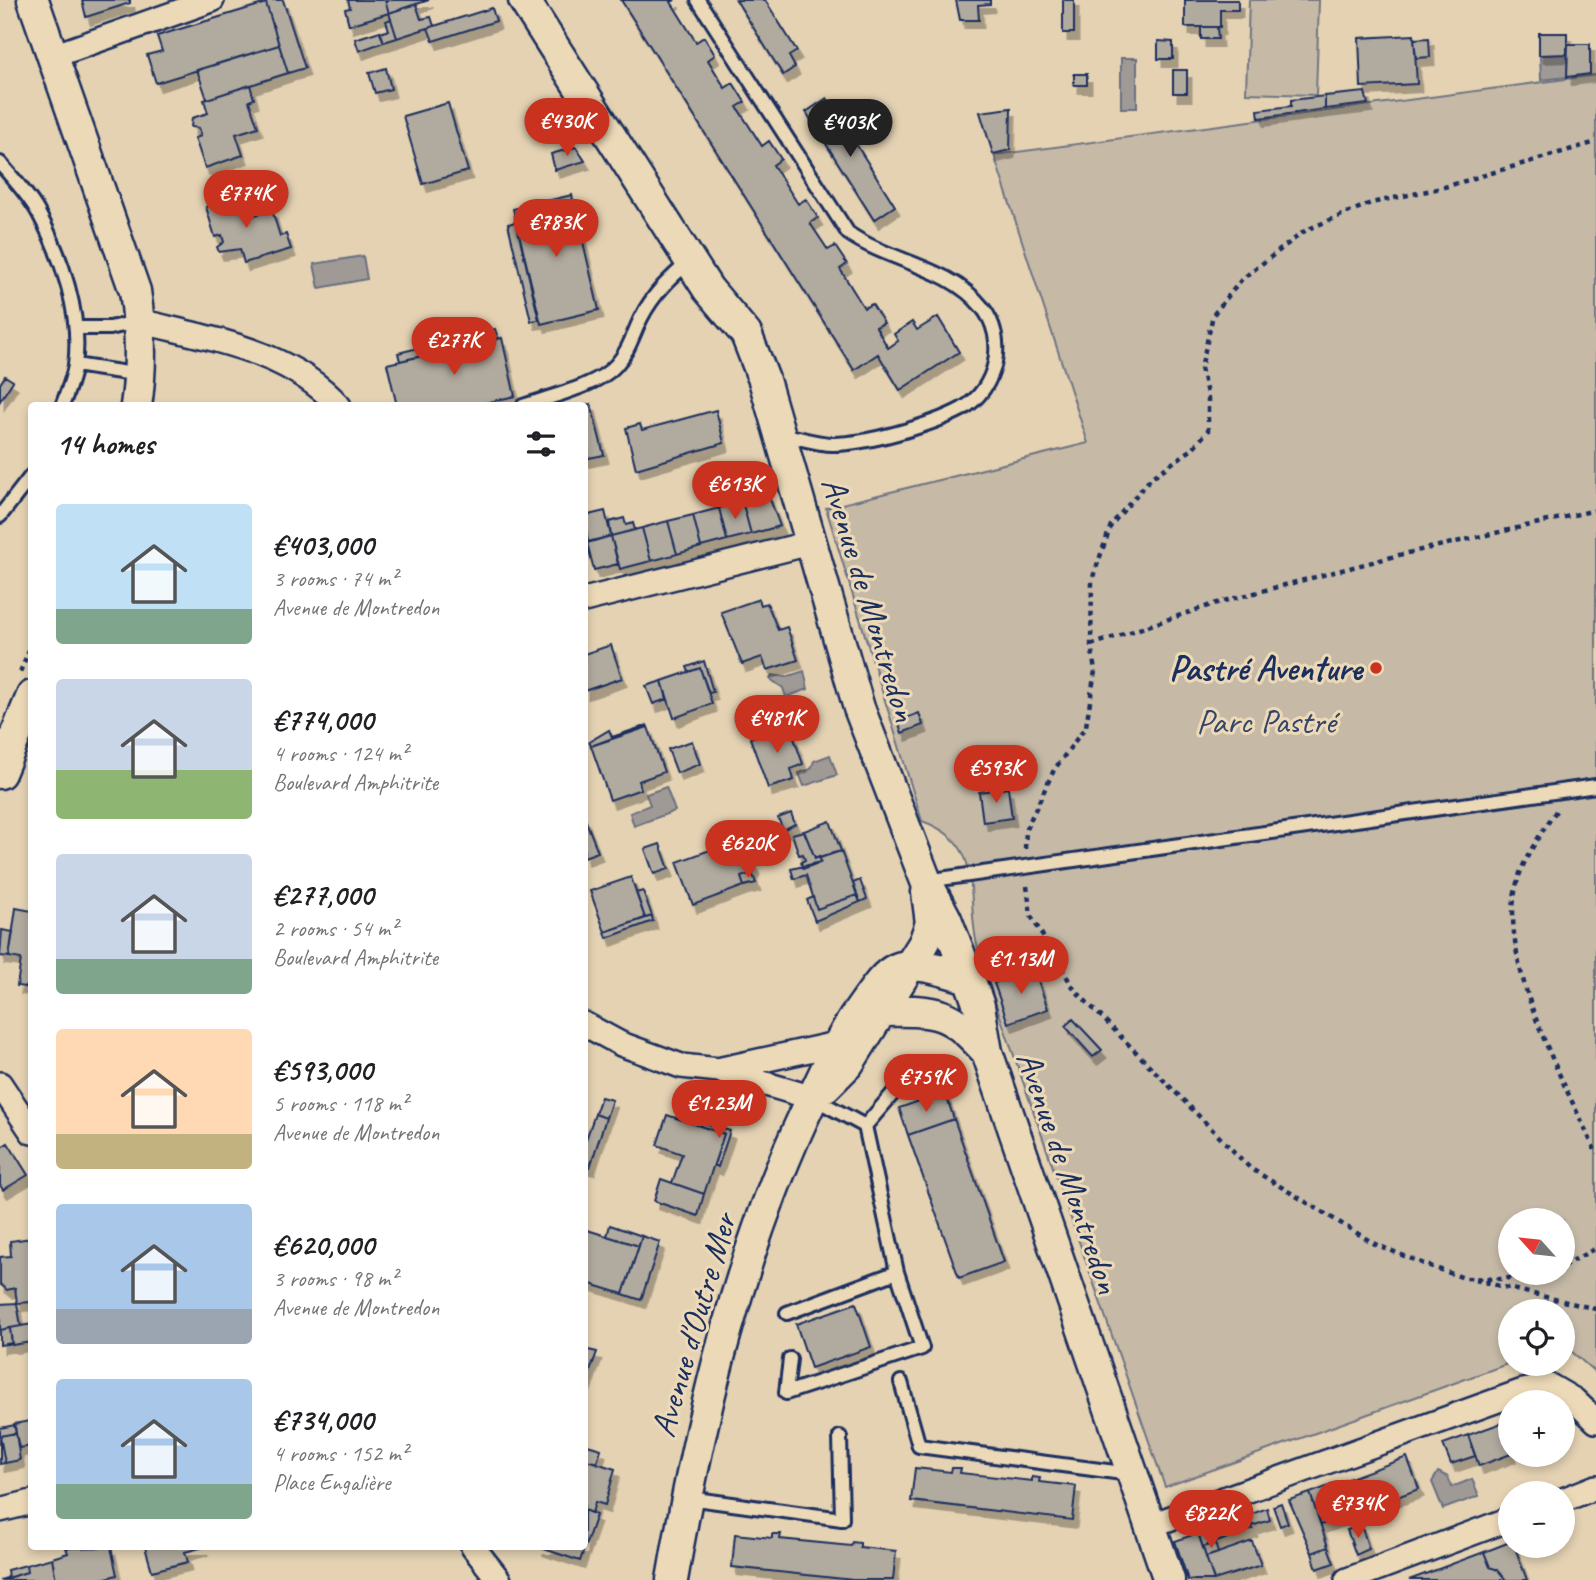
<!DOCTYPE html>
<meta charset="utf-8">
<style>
:root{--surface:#fff;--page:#f6f6f6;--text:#202124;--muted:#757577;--accent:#c8321e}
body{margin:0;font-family:Caveat,sans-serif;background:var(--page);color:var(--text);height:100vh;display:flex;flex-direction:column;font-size:26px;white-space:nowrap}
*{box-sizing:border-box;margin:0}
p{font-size:23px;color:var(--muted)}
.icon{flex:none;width:38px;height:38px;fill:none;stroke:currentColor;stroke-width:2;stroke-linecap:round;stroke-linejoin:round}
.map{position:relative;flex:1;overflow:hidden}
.side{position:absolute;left:28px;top:402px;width:560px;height:1148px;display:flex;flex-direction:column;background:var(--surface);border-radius:7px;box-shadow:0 4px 10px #0003}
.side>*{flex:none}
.needle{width:46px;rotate:297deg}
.fabs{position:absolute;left:1498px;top:1208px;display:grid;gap:14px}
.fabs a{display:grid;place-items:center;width:77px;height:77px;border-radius:50%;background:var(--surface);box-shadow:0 4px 10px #0003;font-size:35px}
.price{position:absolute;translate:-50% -60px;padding:0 16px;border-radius:24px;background:var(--accent);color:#fff;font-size:23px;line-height:46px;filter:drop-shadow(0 2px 4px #0008)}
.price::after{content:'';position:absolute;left:50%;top:42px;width:21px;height:16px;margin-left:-10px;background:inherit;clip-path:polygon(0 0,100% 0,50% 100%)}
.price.current{background:#222;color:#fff}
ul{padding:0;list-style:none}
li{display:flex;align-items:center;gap:21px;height:175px;padding:0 28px}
li span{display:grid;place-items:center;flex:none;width:196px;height:140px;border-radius:7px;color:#555}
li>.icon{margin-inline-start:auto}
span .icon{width:84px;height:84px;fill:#fffc;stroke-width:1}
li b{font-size:30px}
h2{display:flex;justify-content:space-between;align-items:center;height:84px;padding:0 28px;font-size:30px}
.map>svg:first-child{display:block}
.green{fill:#c6baa7;stroke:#707482;stroke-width:2;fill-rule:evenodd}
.water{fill:#9f9a96;stroke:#6a6f80;stroke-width:2}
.building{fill:#b1aa9e;stroke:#1b2f5e;stroke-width:2;filter:url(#shadow)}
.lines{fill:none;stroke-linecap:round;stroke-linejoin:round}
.service-casing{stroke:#1b2f5e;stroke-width:18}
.minor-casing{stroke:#1b2f5e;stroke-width:28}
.tertiary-casing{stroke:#1b2f5e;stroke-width:35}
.path{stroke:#1b2f5e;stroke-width:4.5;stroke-dasharray:5 5;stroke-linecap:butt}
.service{stroke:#ecd9b7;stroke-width:12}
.minor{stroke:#ecd9b7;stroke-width:23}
.tertiary{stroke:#ecd9b7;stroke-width:30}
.poi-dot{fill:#c8321e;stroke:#ecd9b7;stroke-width:2.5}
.labels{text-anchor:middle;stroke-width:6;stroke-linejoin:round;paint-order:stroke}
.street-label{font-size:35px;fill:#1b2f5e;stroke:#ecd9b7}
.poi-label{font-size:35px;font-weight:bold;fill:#1b2f5e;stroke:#ecd9b7;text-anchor:end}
.park-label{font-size:35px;fill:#354469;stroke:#ecd9b7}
</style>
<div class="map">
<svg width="1596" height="1580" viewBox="0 0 1596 1580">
<defs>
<filter id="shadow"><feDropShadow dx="4.5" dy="8" stdDeviation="0" flood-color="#0004"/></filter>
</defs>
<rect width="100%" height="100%" fill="#e4d2b3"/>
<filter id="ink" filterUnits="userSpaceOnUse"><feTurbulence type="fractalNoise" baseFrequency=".0143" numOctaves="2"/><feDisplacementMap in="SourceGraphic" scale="14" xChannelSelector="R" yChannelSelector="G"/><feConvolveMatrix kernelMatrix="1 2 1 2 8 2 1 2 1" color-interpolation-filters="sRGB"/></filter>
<g filter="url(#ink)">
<path class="green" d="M1249,0H1319L1316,95L1246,93Z
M1596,75V1373L1563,1344V1311H1510V1363L1165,1487L999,1013C991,989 981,965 976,940C966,888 984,843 922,821L826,508L1088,443L994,155ZM1510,1220H1563V1272H1510Z"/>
<path class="water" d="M1567,54V77L1541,80L1540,55Z
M1121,58H1137V108H1121Z
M363,256L367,279L319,288L314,264Z
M804,671L808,689L786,697L783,688L770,679L772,675L786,677Z
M830,755L837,775L804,786L799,773L811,769L814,761Z
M666,787L675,811L634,826L630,813L650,805L646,794Z
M1438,1472L1448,1477L1452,1487L1472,1479L1479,1496L1443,1509L1432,1482Z"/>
<path class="building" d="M82,0H130V3L86,17Z
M265,0H283L305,68L288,73Z
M348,0H385L389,13L349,25L345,9L350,8Z
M385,0H429L389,13Z
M621,0H675L671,2L696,42L704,37L715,55L708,60L725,88L733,83L745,102L737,107L762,146L769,141L781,159L773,165L798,204L806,199L818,218L810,223L828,250L835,246L847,264L840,269L864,308L872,304L884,323L876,327L888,348L898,341L894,334L912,322L917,330L938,317L959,352L900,390L878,354L854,370Z
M736,0H765L797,51L789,56L795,67L783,75Z
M956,0H990V4L978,5L979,20H960Z
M1063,0H1074V33H1063Z
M1185,0H1238V10H1220V27H1185Z
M266,3L279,45L156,83L147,55L162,51L157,36Z
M416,4L421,19L431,17L434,26L397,38L389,13Z
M492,8L496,21L433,41L428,28Z
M391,19L397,38L384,42L380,33L389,30L386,21Z
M1201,27H1217L1218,39H1201Z
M380,31L384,42L359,51L355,39Z
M1539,33H1567V54L1539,55Z
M1414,35L1417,84L1361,87L1359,38Z
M1429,38L1430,57L1416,58L1414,39Z
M1158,41L1173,42V59H1158Z
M1568,44H1590V74L1567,77Z
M279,45L288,73L207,99L197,70Z
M386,68L391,89L375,93L369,73Z
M1173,70H1187V93H1173Z
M1074,74H1087V85H1074Z
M250,85L254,99L249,101L258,127L236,134L243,155L205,168L195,138L201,136L199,128L191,127L192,118L208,113L204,100Z
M1365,92L1368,104L1325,109V96Z
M1325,96V109L1259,118L1258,110L1291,106V100Z
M827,98L895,206L874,220L806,112Z
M448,103L468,171L423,184L403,116Z
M1011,108L1010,150L993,154L980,112Z
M576,147L585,161L555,170L551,154Z
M244,195L251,216L272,210L280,236L286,234L291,249L244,263L240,249L219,252L217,247L224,242L222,235L215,237L206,207Z
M572,195L599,310L541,324L513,209Z
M516,222L539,320L531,321L508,224Z
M495,329L498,338L400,361L398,353Z
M502,338L515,396L472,406H397L387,364Z
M5,376L13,381L0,401V384Z
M591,404L604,455L584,459V406H579Z
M716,410L724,443L636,469L626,428L640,424L642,430Z
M768,494L780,526L751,534L742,501Z
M742,501L751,534L727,540L719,508Z
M719,508L727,540L701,547L693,515Z
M605,511L611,536L588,542L584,516Z
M693,515L701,547L677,554L668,521Z
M624,518L626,525L633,523L635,530L611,536L609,522Z
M668,521L677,554L651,561L642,528Z
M642,528L651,561L620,569L611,536Z
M611,536L618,564L594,570L587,543Z
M759,599L761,605L767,603L778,630L787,627L798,660L767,670L762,657L742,664L721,612Z
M611,645L622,678L584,691V654Z
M704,661L713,692L709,693L700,668L689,672L687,667Z
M700,668L712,704L674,718L662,681Z
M662,681L667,699L653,704L646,686Z
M919,713L923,725L902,733L898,721Z
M789,724L803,764L791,769L794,780L768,788L750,738Z
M648,725L591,746L589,742L609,730L612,737Z
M648,727L664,772L639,781L641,789L610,800L591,746Z
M692,741L700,764L677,773L668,749Z
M1008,788L1012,818L983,822L979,792Z
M791,813L795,824L783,830L778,818Z
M584,816L598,852L584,857Z
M830,821L841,851L815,858L804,831Z
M804,831L815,858L819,856L821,862L803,869L801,862L805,860L803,854L799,855L792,834Z
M740,839L755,867L752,873L741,877L744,886L693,905L677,862Z
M660,844L669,869L654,874L645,849Z
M841,851L857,895L817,909L806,875L794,879L791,869L821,862L820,858Z
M752,873L756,883L744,886L741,877Z
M631,877L645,918L605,932L590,891Z
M860,880L867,899L860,902L853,883Z
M643,891L652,916L645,918L636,893Z
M857,895L860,902L815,921L807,900L813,897L817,909Z
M16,908L32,911V988L17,986L21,959L9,957Z
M652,916L653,921L607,938L605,932Z
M2,930L13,932L9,957L0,956Z
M1034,969L1048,1009L1008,1023L994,983Z
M1073,1019L1102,1050L1093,1057L1065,1026Z
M945,1092L954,1119L908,1135L899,1108Z
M601,1097L612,1100L606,1118L595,1114Z
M595,1114L606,1118L590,1167L584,1166V1145Z
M667,1115L724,1134L704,1194L672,1183L682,1154L657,1145Z
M954,1119L1004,1262L959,1278L908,1135Z
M702,1122L730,1131L718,1167L714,1165L724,1134L701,1126Z
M8,1143L28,1175L3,1190L0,1185V1148Z
M661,1179L704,1194L698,1216L654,1201Z
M610,1225L642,1236L639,1246L607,1236Z
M584,1229L639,1246L623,1294L584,1282Z
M642,1236L660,1242L641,1300L623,1294Z
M32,1238V1302L17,1303L15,1288L7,1290L0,1284V1257L11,1256L10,1241Z
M17,1303L21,1326L0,1330V1304Z
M856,1303L871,1347L811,1368L796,1324Z
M32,1324V1342L12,1345L10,1328Z
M10,1328L12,1343L0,1345V1330Z
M584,1349L597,1352L584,1388Z
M1510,1420L1511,1454L1479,1466L1468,1435Z
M30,1421L32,1446L19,1448L14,1424Z
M15,1425L16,1433L0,1436L5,1463L0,1464V1428Z
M16,1433L20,1460L5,1463L0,1436Z
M1468,1435L1475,1456L1451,1464L1443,1444Z
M584,1444L601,1449L597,1463L584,1459Z
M1407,1457L1419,1489L1356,1512L1345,1480Z
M584,1459L615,1469L605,1505L595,1502L592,1513L584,1510Z
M915,1468L951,1472L952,1468H961L960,1473L1032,1481V1477L1040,1478L1039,1482L1076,1486L1072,1520L911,1501Z
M1345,1480L1356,1512L1321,1525L1310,1493Z
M1310,1493L1328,1547L1312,1553L1289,1500Z
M1281,1503L1288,1523L1280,1526L1273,1506Z
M1267,1508L1270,1520L1252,1526L1249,1515Z
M584,1510L596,1515L580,1561L538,1547H584Z
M1249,1515L1253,1529L1203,1547L1198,1533Z
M1361,1525L1369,1549L1356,1555L1347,1530Z
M1198,1533L1206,1557L1214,1580H1188L1175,1541Z
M735,1534L772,1538V1534H781L780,1539L851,1546L852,1542L860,1543V1547L896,1551L893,1580H853L732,1567Z
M1252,1541L1261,1565L1214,1580L1206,1557Z
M1510,1542L1514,1545L1527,1580H1506L1498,1570L1490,1567L1484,1552Z
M1215,1543L1218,1553L1206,1557L1203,1547Z
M111,1547L117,1575L99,1580H56L52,1558L68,1553L66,1548Z
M145,1547H204L185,1552L188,1562L152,1571Z
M1328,1547L1334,1563L1317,1569L1312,1553Z
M1484,1552L1490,1567L1498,1570L1506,1580H1409Z
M52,1558L56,1580H0L27,1572L26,1565Z
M26,1565L27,1572L8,1578L7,1570Z"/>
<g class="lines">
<g class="service-casing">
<path id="service" d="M698,0L848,233C889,262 949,266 982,307C1008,339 997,389 962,409C932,425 867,444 833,444C816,444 797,437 781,434
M0,163C13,179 30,196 39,214C62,257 82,316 75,365C73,378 67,393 62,406
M76,328H110L140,321
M75,365L140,375
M523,406C549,397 598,386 616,365C629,351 633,334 641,318C653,294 670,278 690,261
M0,516L32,475
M926,881L1596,786
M813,1098L865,1126L908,1076L936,1087
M787,1313L897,1272
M790,1359L786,1393L922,1348L897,1272L865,1126
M901,1382L919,1446L1130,1474
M688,1498L842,1519L840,1437"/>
</g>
<g class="minor-casing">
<path id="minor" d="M53,56L212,0
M140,321C209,339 289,350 339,406
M584,600L810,543
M584,1024L621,1044L681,1066L719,1070L813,1098
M722,1069L836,1044
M0,1084L32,1132
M1563,1500L1596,1487
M0,1510L32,1502
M1149,1526L1523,1391L1550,1386L1574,1400L1596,1421
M473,1547L499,1580
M1347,1580L1510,1519"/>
</g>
<g class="tertiary-casing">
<path id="tertiary" d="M33,0L135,291C141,330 142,367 136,406
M524,0L708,289L746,334L764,380L859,708L926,881L946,919L969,978L979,1006L987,1052L1169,1580
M0,773L32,696
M883,1011C939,1010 949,1011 987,1052
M826,1086L848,1064L924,943L931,923L927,892
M672,1580C700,1417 739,1251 811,1101C828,1066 840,1036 864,1004C873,992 883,975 896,969C918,959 949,973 969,978"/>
</g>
<path class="path" d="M1091,645L1220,602L1399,555L1596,510
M20,672L32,643
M1556,811C1542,832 1527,853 1519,876C1492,956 1564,1080 1596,1153
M1025,849L1026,829L1054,770L1086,726L1095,671L1091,645L1092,580L1111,525L1151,478L1191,450L1208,431V398L1201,368L1213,315L1242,279L1306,230L1371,203L1441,188L1596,142
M1027,886L1031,916L1074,989L1250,1168L1375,1244L1424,1264L1464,1278L1504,1279L1540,1272
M1563,1266L1596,1248
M1475,1280L1596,1309"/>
<use href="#service" class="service"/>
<use href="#minor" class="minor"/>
<use href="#tertiary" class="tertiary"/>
</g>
</g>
<circle class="poi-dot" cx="1376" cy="668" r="7"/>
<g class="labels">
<g class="street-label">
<text transform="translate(870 599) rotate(73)" y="12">Avenue de Montredon</text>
<text transform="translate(1069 1172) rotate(71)" y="12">Avenue de Montredon</text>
<text transform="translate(693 1325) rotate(-74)" y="12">Avenue d'Outre Mer</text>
</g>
<g class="poi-label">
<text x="1362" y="680">Pastré Aventure</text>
</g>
<g class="park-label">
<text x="1266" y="733">Parc Pastré</text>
</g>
</g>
</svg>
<div class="fabs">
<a><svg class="needle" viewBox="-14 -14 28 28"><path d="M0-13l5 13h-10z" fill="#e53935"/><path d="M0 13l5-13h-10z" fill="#757577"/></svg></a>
<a><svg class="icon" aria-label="locate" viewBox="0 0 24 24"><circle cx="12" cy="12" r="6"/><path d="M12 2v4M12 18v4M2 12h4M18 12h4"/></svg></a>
<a>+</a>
<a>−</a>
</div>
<b class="price" style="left:567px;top:158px">€430K</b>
<b class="price current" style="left:850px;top:159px">€403K</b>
<b class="price" style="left:246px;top:230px">€774K</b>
<b class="price" style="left:556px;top:259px">€783K</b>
<b class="price" style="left:454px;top:377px">€277K</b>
<b class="price" style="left:735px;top:521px">€613K</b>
<b class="price" style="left:777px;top:755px">€481K</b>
<b class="price" style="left:996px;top:805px">€593K</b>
<b class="price" style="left:748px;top:880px">€620K</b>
<b class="price" style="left:1021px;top:996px">€1.13M</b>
<b class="price" style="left:926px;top:1114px">€759K</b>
<b class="price" style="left:719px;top:1140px">€1.23M</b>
<b class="price" style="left:1358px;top:1540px">€734K</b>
<b class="price" style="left:1211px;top:1550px">€822K</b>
<section class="side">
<h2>14 homes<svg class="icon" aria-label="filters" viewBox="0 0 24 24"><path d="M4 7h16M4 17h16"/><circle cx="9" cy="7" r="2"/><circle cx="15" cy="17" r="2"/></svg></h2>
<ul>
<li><span style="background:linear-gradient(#bfe0f5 75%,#7fa58c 0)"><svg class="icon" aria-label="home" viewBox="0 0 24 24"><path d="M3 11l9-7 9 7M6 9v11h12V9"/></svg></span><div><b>€403,000</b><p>3 rooms · 74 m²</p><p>Avenue de Montredon</p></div></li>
<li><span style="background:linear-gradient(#c9d6e8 65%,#8fb573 0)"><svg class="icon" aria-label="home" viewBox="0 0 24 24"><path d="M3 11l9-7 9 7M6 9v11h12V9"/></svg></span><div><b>€774,000</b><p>4 rooms · 124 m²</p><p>Boulevard Amphitrite</p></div></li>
<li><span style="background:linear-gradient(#c9d6e8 75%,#7fa58c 0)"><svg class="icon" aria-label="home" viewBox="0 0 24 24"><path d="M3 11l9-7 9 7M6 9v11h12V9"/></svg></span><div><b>€277,000</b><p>2 rooms · 54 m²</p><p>Boulevard Amphitrite</p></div></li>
<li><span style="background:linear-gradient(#ffd9b3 75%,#c2b280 0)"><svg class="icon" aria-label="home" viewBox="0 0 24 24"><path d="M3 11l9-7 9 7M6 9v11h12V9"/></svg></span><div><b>€593,000</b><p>5 rooms · 118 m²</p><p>Avenue de Montredon</p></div></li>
<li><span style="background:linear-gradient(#a9c7e8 75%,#9aa5b1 0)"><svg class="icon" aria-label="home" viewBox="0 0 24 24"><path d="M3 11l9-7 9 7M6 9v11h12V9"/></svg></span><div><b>€620,000</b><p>3 rooms · 98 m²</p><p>Avenue de Montredon</p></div></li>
<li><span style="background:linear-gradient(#a9c7e8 75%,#7fa58c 0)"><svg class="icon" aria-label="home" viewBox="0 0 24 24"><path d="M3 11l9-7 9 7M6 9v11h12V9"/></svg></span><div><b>€734,000</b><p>4 rooms · 152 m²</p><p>Place Engalière</p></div></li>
</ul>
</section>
</div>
